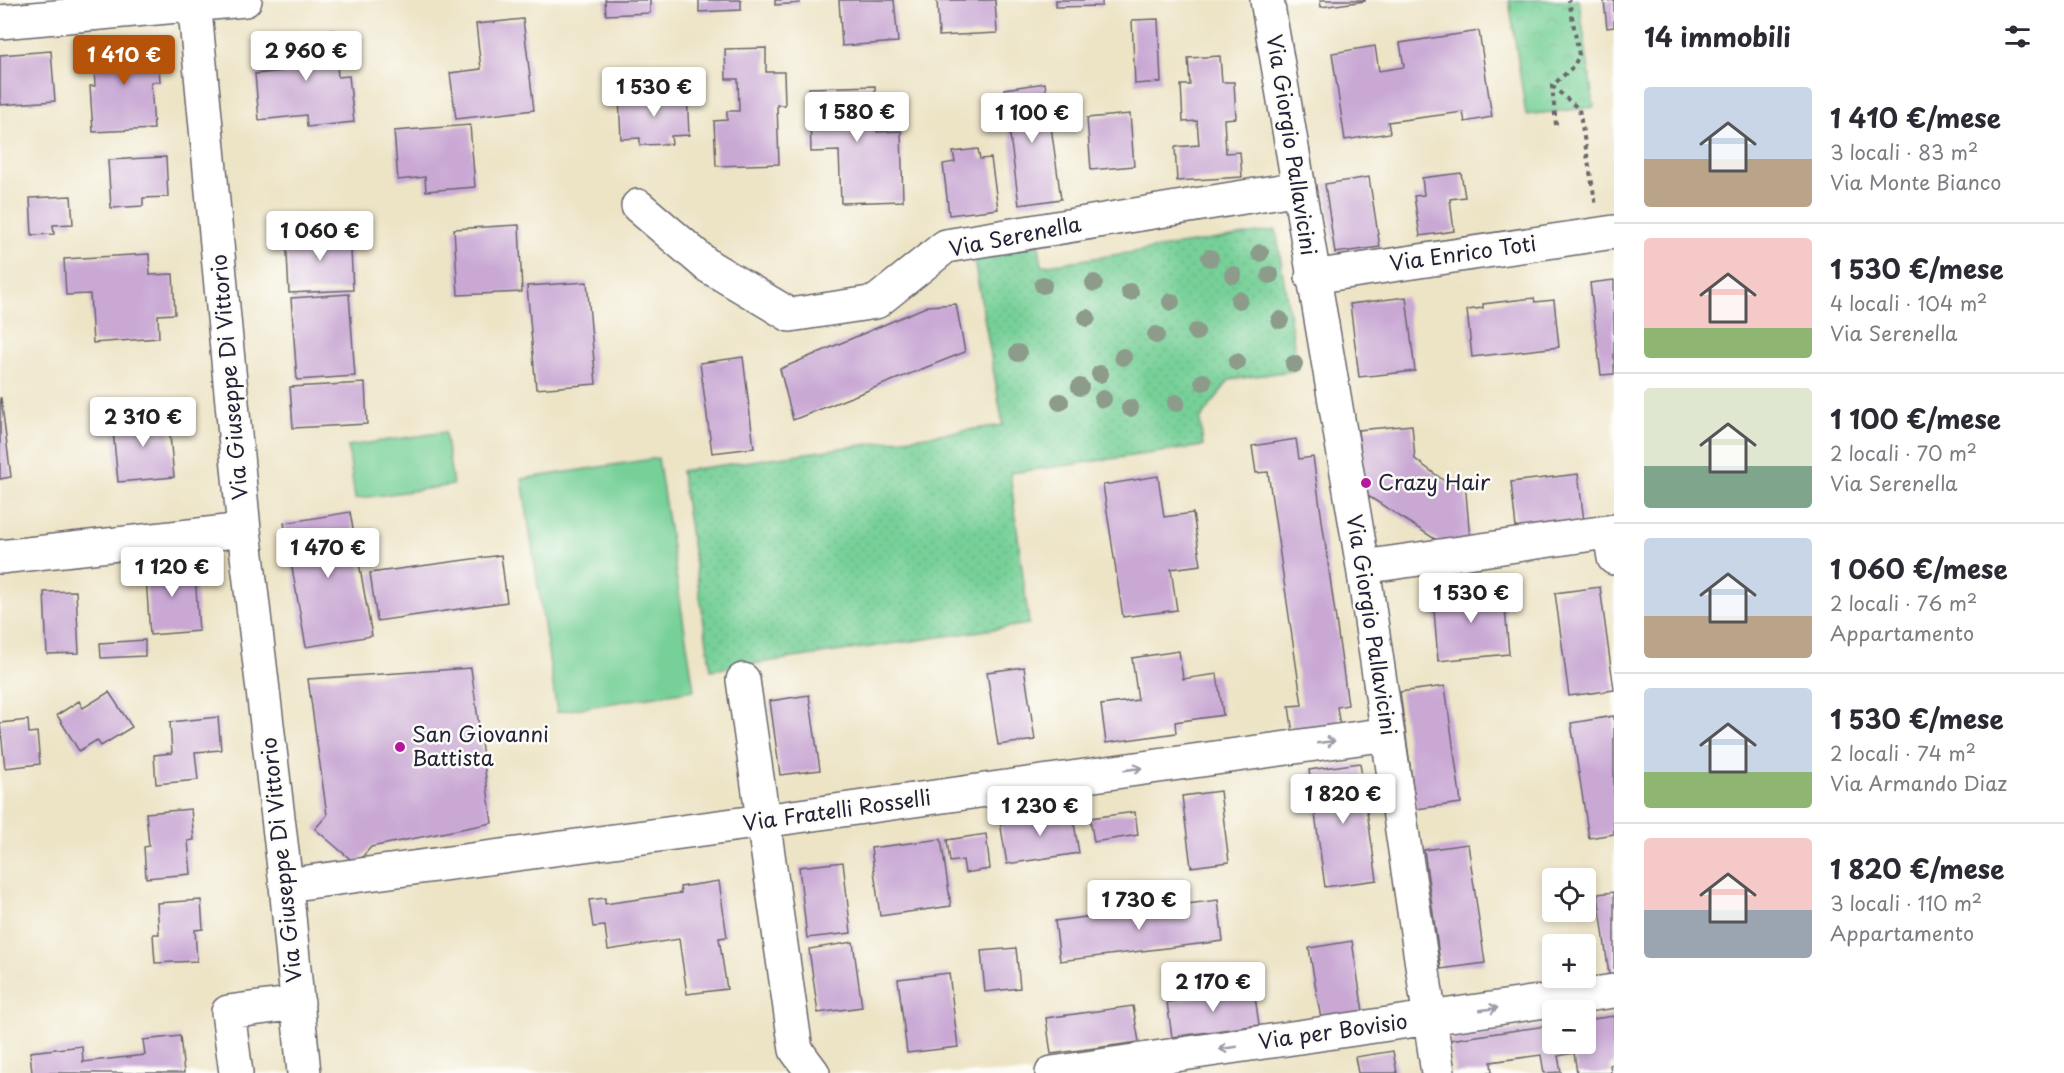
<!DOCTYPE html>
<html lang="it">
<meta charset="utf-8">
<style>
:root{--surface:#fff;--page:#f7f7f7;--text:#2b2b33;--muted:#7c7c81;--line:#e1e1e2;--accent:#b45309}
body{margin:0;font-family:"Playpen Sans",sans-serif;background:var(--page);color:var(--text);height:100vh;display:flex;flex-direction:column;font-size:22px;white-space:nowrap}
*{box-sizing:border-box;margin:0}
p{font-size:20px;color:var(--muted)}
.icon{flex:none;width:33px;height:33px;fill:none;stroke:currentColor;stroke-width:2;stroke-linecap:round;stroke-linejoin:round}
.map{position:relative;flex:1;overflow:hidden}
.sheet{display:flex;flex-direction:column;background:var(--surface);width:450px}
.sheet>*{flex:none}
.tools{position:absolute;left:1542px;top:868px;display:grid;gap:12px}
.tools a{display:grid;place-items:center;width:54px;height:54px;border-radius:6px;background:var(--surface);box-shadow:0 3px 9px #0003;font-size:30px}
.price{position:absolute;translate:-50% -51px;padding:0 14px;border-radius:6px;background:#fff;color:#222;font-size:20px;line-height:39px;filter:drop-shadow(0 2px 3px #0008)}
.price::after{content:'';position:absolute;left:50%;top:36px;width:18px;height:14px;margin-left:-9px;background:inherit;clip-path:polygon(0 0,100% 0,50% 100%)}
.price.on{background:var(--accent);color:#fff}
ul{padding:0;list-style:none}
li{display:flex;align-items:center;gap:18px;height:150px;padding:0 30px}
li+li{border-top:2px solid var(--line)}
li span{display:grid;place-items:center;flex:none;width:168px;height:120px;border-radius:6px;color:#555}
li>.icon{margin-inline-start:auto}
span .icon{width:72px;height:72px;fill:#fffc;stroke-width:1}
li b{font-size:26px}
h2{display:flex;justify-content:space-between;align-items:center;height:72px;padding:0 30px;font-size:26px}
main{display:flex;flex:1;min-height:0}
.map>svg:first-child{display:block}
.grass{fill:#76d097;stroke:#4c7969;stroke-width:1.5}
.park{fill:url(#park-crowns);stroke:#4c7969;stroke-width:1.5}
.garden{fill:url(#garden-dots);stroke:#4c7969;stroke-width:1.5}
.building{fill:#c9a8d4}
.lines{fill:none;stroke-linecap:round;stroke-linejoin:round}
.minor-casing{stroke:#69666c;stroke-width:36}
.path{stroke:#69666c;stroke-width:4;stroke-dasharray:4.5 4.5;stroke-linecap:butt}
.minor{stroke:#fff;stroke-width:33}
.tree{fill:#8d9b8b}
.oneway{stroke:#9c9ca7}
.poi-dot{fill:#b5179e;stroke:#fdfcf7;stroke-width:2}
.labels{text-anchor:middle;stroke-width:5;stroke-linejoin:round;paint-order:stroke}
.street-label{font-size:21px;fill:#22223b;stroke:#fdfcf7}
.poi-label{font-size:21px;fill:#22223b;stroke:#fdfcf7;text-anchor:start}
</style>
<main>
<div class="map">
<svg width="1614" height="1073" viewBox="0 0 1614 1073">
<defs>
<pattern id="park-crowns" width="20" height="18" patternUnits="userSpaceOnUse" patternTransform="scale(1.5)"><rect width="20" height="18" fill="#76d097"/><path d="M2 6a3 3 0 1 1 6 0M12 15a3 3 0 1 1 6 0" fill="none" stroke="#66b283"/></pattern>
<pattern id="garden-dots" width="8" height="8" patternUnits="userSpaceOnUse" patternTransform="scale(1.5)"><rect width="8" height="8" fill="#76d097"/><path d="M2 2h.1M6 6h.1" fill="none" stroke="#66b283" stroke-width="1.8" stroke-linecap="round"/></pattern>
</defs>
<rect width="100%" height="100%" fill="#fdfcf7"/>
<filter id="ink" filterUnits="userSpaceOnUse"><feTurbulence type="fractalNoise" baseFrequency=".0167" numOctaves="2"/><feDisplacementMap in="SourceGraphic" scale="12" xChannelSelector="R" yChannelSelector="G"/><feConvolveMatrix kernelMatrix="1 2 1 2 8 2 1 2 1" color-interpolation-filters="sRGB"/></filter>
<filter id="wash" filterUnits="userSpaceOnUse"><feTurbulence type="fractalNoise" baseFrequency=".008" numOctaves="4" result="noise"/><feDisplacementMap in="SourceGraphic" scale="24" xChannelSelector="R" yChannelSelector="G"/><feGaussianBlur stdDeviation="1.35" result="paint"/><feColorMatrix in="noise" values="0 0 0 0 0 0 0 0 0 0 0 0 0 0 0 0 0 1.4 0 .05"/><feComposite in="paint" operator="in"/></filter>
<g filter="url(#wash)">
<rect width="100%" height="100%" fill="#ede4c6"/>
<path class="grass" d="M445,432L453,485L355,499L348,446Z
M658,458L694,690L557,712L522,479Z"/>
<path class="park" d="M1509,0H1579L1594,107L1526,115Z"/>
<path class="garden" d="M1276,230L1298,370L1229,380L1200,420L1203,446L1010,473L1029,624L711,670L681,471L1003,425L973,254L1039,245L1042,266Z"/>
<g id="blocks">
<path class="building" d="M605,0H650V13L606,15Z
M699,0H741V10L699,12Z
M775,0H800V3L775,5Z
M839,0H894L898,42L842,46Z
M937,0H995L997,33L939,36Z
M1056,0H1102V6L1056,7Z
M1320,0H1365V1L1321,7Z
M1614,0V27L1607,28L1604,1Z
M523,19L534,110L456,119L450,73L481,69L476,24Z
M1158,19L1161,82L1135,84L1132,20Z
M334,30L338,77L349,76L354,122L307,127L306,115L259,120L255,74L282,71L278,35Z
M1479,31L1492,117L1465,122L1463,112L1388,122L1390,133L1345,140L1332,53L1375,46L1379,71L1404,67L1400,43Z
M157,40L160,82H151L154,129L93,132L90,86H95L93,44Z
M766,48V72H784L785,105H777L779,164L716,166L714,121L727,120V111H739L738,79H726L725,49Z
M51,51L55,101L0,105V55Z
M1220,56L1222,82H1234L1236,118L1224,119L1226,153L1240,152L1242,177L1177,181L1175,147L1199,145L1197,121L1183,122L1181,85H1190L1188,58Z
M1045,83L1061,199L1019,205L1004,89Z
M875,86L877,132L901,131L903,201L841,203L839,151L811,152L809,88Z
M687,93L689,135L671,136L672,144L640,145V138L621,139L619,97Z
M1130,114L1134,166L1091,170L1087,118Z
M470,125L475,187L426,191L425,177L398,180L394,131Z
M978,149L980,159L991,158L998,209L949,215L943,164L955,162L953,152Z
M166,157L168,197L143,198V206L111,208L108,160Z
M1461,173L1465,197L1450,199L1454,231L1420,236L1414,196L1424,195L1422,178Z
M1369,177L1380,247L1335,253L1325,184Z
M71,196L73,224L53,225L54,234L32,235L30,198Z
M519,225L522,292L458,295L454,229Z
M350,230L353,290L289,293L286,234Z
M149,254L150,275L173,274L175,314L158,315L159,338L93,343L90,294L66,295L64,259Z
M1614,280V374L1601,375L1590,283Z
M587,282L596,384L536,389L527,286Z
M349,294L355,376L297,380L291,298Z
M1406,297L1415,371L1359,377L1350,304Z
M1534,298L1535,302L1554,300L1559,347L1472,357L1467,310L1483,308V304Z
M956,304L965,352L793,420L780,369L928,306Z
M743,357L754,448L712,453L700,363Z
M365,383L367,424L293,428L290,387Z
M0,398H1L11,477L0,479Z
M168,415L174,477L118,482L112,420Z
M1412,425L1415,459L1447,483L1465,481L1470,540L1441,543L1365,494L1358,430Z
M1296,439L1299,459L1313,457L1348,705L1337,707L1340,727L1293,734L1289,706L1302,705L1268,472L1256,473L1252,446Z
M1578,474L1584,521L1516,528L1511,482Z
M1158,476L1164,517L1193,513L1201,565L1171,569L1177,610L1123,617L1103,485Z
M350,512L372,636L306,647L284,523Z
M501,555L507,602L377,621L370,573Z
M194,561L199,631L150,635L145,564Z
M1503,586L1509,654L1438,661L1434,610L1445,591Z
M1600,587L1614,690L1569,696L1555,593Z
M76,591L79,653L47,654L44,592Z
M145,640V656L101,658L100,643Z
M1179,651L1183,679L1217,674L1223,715L1175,722L1176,733L1106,743L1101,705L1138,700L1132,658Z
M1024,667L1035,740L998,745L987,672Z
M471,668L492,823L371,847L356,864L315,829L327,815L308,679Z
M1445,686L1461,803L1416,809L1400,692Z
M109,692L132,727L101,746L97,740L79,751L57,715L79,701L83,708Z
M809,695L820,770L780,775L770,701Z
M1614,716V834L1589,838L1571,723Z
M218,717L221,750L195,752L198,780L156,784L154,755L172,753L170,722Z
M28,720L29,733L37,732L40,764L5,768L0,723Z
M1360,763L1377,880L1325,887L1309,770Z
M1220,791L1229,862L1191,867L1182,796Z
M191,809L194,840L188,841L191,874L146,878L144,847L149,846L146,813Z
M1072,811L1079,853L1007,864L1000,822Z
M1135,812L1138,835L1094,842L1090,818Z
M986,834L990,869L965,873L963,860L950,862L947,840Z
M941,839L951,906L880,916L871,848Z
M1468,844L1485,963L1441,969L1424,850Z
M843,862L851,933L807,938L799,867Z
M719,881L727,937L719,938L727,989L687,994L679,939L608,950L605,926L593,927L589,900L605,898V904L681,893L680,887Z
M1614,892V974L1609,975L1598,894Z
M201,900L203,929L195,930L197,961L155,963L153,934H159L157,903Z
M1218,900L1223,941L1060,961L1055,921Z
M1352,941L1364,1018L1322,1025L1309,948Z
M853,942L862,1007L818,1013L809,949Z
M1016,948L1020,988L985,992L981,951Z
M949,973L958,1047L907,1053L898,979Z
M1254,989L1259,1025L1172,1037L1167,1002Z
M1133,1006L1139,1042L1051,1054L1046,1018Z
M1614,1016V1064L1610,1065L1611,1073H1577L1574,1053L1558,1056L1561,1072L1544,1073L1541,1055L1491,1062L1492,1073H1455L1450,1040L1552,1025V1044H1586V1020Z
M180,1036L184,1073H32L30,1052L82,1046L83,1062L145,1055L143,1040Z
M1393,1051L1397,1073H1358L1355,1057Z"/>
</g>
</g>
<g filter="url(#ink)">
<use href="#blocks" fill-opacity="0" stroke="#69666c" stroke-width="1.5"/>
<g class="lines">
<g class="minor-casing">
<path id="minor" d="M194,0L244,530L286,885L304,1073
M1267,0L1363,567L1438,1073
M0,22L245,0
M638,206L708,266L790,315L876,302L946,246L1299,188
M1312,277L1614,232
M1610,532L1614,558
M0,557L244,530
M1363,567L1614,531
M743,680L796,1050L813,1073
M286,885L763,821L1388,734
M236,1073L228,1012L298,1003
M1052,1073L1614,991"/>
</g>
<path class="path" d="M1552,86L1579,109L1596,206
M1556,125L1552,86L1574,66L1579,55L1569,0"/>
<use href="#minor" class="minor"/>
</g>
<g class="tree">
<circle cx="1260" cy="253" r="9"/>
<circle cx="1210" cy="258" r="9"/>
<circle cx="1233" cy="275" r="9"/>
<circle cx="1270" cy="275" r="9"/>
<circle cx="1094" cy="283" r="9"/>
<circle cx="1043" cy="285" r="9"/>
<circle cx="1130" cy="292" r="9"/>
<circle cx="1239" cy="300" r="9"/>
<circle cx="1171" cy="302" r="9"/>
<circle cx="1087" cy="318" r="9"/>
<circle cx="1280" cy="320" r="9"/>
<circle cx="1196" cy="332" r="9"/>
<circle cx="1156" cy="335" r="9"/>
<circle cx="1018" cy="353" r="9"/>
<circle cx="1123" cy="357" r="9"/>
<circle cx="1237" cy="362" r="9"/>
<circle cx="1294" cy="364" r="9"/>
<circle cx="1100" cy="374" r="9"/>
<circle cx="1203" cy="382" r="9"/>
<circle cx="1080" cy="387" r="9"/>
<circle cx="1103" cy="399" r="9"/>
<circle cx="1060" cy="402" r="9"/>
<circle cx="1176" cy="403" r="9"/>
<circle cx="1130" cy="408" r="9"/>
</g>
<defs><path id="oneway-shaft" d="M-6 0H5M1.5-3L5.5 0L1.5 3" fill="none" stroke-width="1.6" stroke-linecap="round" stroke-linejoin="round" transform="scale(1.5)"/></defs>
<g class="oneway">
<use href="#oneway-shaft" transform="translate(1326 742) rotate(-8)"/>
<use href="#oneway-shaft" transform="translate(1133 769) rotate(-8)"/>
<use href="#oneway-shaft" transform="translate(1489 1009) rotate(-8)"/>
<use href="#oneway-shaft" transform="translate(1228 1048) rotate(172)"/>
</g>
</g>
<g class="poi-dot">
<circle cx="1366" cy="483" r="6"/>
<circle cx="400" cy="747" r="6"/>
</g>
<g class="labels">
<g class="street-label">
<text transform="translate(1291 145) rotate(81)" y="7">Via Giorgio Pallavicini</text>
<text transform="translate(1015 237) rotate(-11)" y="7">Via Serenella</text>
<text transform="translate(1463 254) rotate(-8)" y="7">Via Enrico Toti</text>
<text transform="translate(230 377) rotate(-95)" y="7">Via Giuseppe Di Vittorio</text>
<text transform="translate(1371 625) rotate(81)" y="7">Via Giorgio Pallavicini</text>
<text transform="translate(837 811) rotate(-8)" y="7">Via Fratelli Rosselli</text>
<text transform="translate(282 860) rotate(-96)" y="7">Via Giuseppe Di Vittorio</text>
<text transform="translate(1333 1032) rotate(-8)" y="7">Via per Bovisio</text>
</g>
<g class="poi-label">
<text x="1378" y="490">Crazy Hair</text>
<text x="412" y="742">San Giovanni<tspan x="412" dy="24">Battista</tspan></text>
</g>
</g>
</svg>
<div class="tools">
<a><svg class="icon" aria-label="locate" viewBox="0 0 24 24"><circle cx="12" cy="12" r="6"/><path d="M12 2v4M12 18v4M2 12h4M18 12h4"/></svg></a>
<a>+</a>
<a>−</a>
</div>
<b class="price" style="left:306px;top:82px">2 960 €</b>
<b class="price on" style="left:124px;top:86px">1 410 €</b>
<b class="price" style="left:654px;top:118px">1 530 €</b>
<b class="price" style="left:857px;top:143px">1 580 €</b>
<b class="price" style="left:1032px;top:144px">1 100 €</b>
<b class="price" style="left:320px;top:262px">1 060 €</b>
<b class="price" style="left:143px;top:448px">2 310 €</b>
<b class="price" style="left:328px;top:579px">1 470 €</b>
<b class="price" style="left:172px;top:598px">1 120 €</b>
<b class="price" style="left:1471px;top:624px">1 530 €</b>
<b class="price" style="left:1343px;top:825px">1 820 €</b>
<b class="price" style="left:1040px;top:837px">1 230 €</b>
<b class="price" style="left:1139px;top:931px">1 730 €</b>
<b class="price" style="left:1213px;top:1013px">2 170 €</b>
</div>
<section class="sheet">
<h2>14 immobili<svg class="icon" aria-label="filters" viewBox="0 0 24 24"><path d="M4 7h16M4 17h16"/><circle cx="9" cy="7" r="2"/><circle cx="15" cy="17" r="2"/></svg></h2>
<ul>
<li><span style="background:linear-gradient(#c9d6e8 60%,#b9a48a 0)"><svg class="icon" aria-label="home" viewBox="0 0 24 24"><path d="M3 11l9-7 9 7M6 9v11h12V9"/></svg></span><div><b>1 410 €/mese</b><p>3 locali · 83 m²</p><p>Via Monte Bianco</p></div></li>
<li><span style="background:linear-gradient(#f6c9c9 75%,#8fb573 0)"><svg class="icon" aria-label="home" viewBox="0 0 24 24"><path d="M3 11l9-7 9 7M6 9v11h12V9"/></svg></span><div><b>1 530 €/mese</b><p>4 locali · 104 m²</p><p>Via Serenella</p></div></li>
<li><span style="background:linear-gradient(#dfe7d0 65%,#7fa58c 0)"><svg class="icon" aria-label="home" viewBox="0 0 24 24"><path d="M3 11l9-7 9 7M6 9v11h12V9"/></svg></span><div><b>1 100 €/mese</b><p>2 locali · 70 m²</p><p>Via Serenella</p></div></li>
<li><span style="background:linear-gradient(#c9d6e8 65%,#b9a48a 0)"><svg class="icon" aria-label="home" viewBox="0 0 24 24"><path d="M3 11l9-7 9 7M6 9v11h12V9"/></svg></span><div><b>1 060 €/mese</b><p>2 locali · 76 m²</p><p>Appartamento</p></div></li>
<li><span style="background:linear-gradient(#c9d6e8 70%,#8fb573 0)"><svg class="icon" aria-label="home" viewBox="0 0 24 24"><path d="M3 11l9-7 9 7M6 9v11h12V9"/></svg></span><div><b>1 530 €/mese</b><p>2 locali · 74 m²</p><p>Via Armando Diaz</p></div></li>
<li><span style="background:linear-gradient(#f6c9c9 60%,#9aa5b1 0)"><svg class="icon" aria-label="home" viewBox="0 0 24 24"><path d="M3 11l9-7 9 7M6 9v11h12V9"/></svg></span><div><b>1 820 €/mese</b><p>3 locali · 110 m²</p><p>Appartamento</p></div></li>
</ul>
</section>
</main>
